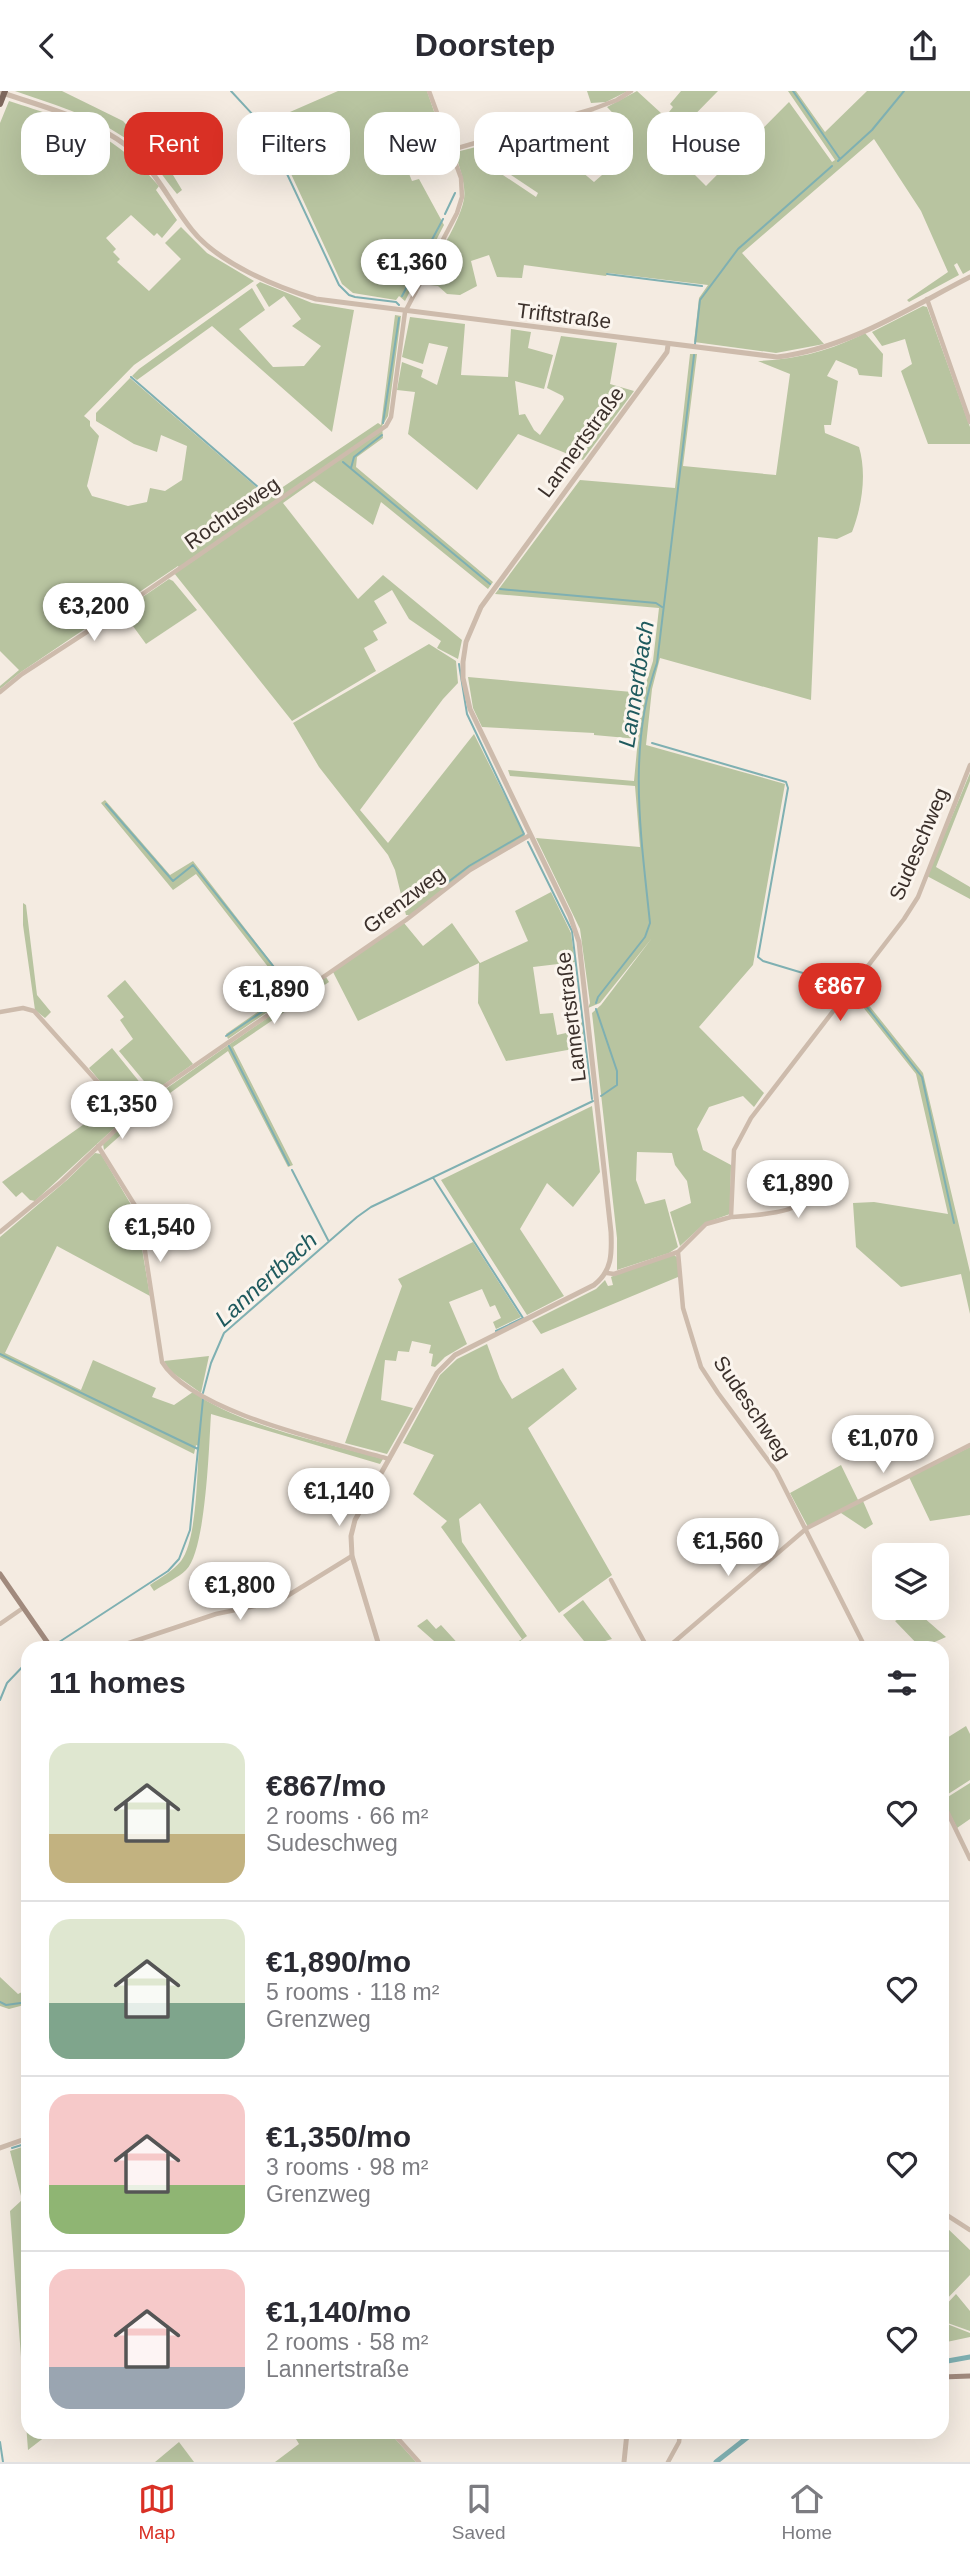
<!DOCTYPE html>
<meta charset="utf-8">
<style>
:root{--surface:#fff;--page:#f7f7f7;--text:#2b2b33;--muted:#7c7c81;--line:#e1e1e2;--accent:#d93025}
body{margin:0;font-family:Arial,sans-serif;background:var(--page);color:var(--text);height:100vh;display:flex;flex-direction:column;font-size:26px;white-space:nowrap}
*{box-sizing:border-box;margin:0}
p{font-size:23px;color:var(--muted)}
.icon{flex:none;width:38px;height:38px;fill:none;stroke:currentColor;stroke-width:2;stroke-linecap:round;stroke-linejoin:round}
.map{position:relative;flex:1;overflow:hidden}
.drawer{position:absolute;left:21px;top:1550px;width:928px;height:798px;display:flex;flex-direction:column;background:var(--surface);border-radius:21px;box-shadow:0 7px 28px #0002}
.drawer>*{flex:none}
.hud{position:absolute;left:21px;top:21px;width:929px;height:63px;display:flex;gap:14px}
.tools{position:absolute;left:872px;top:1452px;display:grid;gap:14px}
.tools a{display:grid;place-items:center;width:77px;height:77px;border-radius:14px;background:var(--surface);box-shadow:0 7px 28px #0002;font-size:35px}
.price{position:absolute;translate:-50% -60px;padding:0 16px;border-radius:24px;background:#fff;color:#222;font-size:23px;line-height:46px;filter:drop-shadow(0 2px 4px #0008)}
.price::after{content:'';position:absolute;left:50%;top:42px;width:21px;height:16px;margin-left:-10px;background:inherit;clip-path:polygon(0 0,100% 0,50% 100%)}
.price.selected{background:var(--accent);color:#fff}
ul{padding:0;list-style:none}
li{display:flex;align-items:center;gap:21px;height:175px;padding:0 28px}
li+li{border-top:2px solid var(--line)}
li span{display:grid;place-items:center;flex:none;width:196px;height:140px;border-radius:21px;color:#555}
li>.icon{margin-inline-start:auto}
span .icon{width:84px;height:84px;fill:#fffc;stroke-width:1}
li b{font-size:30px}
h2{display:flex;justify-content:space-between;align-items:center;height:84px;padding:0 28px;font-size:30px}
.pill{padding:0 24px;border-radius:21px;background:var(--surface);box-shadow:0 7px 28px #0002;font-size:24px;line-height:63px}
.pill.selected{background:var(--accent);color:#fff}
header{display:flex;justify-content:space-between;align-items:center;height:91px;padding:0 28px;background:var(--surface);font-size:32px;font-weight:600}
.tab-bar{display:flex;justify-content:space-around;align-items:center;height:98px;border-top:2px solid var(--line);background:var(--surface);font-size:19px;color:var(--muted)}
.tab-bar a{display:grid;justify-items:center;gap:4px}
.tab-bar .selected{color:var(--accent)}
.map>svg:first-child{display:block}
.green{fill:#b8c4a0}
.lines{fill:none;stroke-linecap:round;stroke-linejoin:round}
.stream{stroke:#7fb0b2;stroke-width:2}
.canal{stroke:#7fb0b2;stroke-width:5}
.minor{stroke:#cdbbac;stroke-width:4.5}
.tertiary{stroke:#cdbbac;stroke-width:5}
.secondary{stroke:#a18a7d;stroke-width:5}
.primary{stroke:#7d675c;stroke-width:6}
.labels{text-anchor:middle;stroke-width:6;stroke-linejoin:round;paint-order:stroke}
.street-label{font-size:21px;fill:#3b302b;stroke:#fbf5ee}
.water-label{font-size:23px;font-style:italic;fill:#1f5a5e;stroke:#fbf5ee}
</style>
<header><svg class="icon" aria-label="back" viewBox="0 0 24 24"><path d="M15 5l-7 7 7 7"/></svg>Doorstep<svg class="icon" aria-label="share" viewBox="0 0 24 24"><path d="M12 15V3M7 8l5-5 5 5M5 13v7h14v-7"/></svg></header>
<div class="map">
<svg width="970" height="2371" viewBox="0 0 970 2371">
<rect width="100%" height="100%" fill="#f4ebe1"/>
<path class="green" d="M15,0H62L123,30L173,84L182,99L177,103C164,87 153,70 138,57C103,27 57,15 15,0Z
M338,0H427L439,35L436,37L432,28L412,36L419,55L401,63L412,90L419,88L444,134L405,210L399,205L396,209L353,202L342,193L267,31Z
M587,0H628L606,11L591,12Z
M637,0L673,33L677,29L669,21L673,16L670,13L681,0H718L665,54L706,95L789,11L832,71L835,69L788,0H796L825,41L867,0H970V179L963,183L957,172L954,174L959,184L909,211L907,209L948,181L921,120L874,48L742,162L824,253L776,262L694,251L699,207L708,194L608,182L606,185L524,174L522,187L497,186L489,164L471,170L477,195L460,204L447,203L438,195L422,193C434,171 460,131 464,108C466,94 460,78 456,65L460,60L476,56L491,76L536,106L538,102L511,84L539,37L554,50L557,49L569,61V70L594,91L610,77L601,67L629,39L607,16Z
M9,10C76,32 111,39 159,95L156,99L177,129L162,147L157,142L154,145L131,124L106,147L116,158L113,161L120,168L117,171L149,200L181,168L165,152L181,136L207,162L254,190L134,274L84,325L90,330V335L99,345L87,395L92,405L128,415L147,411L150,397L165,400L182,389L187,355L161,344L157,361L134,353L96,330V322L130,287L268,406L378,332L381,334L395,224L401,225L388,325L382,335L383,347L357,366L356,376L493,491L488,498L381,411L373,434L314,390L283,412L358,508L383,484L462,549L458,568L437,557L441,550L409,528L392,499L374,510L387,532L373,540L378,549L364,557L376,580L292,630L174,482L180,478L178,475L21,581L0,598V595L19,579L0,560V32Z
M260,191L312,212L354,219L332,341L212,235L137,289L132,285L139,278L252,197L265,219L239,238L273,276L304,275L321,255L292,235L301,228L284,205L269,216L256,194Z
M923,215L927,216L970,336V353H928L901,280L912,273L905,248L882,255L872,241Z
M410,226L465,233L461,284L508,286L511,238L531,241L528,257L553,264L544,298L515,290L519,324L525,323L534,339L540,344L564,308L563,305L547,297L561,245L617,252L610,293L634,300L583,369L518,343L477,399L408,343L415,301L397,299L402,271L423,279L421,286L437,294L448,256L429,252L423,273L402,266Z
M865,242L883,263L882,286L859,284L857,278L836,269L827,285L838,290L831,334H824L825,342L859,356C867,383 862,415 852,441L837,448L818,446L811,609L660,567L652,598L646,654L785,693L753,874L699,936L764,1002L754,1016L743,1005L709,1016L697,1038L703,1059L731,1074L730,1123L705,1132L680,1155L670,1121L691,1112L687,1090L675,1074L672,1062L637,1061L636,1089L645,1113L665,1108L678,1156L669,1162L617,1179V1147L592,922L601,914L652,847L600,912L588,917L590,912L580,838L536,747L640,756L635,695L510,685L508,679L634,690L638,648L594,644V642L482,636L473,617L468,586L643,602L653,570L659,517L495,503L580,389L675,397L690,263H697L683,375L776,384L790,283L758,270C798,268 830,260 865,242Z
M169,488L173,490L197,519L146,553L122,520Z
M429,553L456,570L458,592L443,608L360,719L388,752L474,643L525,745L469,778L410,824H406L395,779L388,764L319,676L293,632Z
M970,682V690L936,776L970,796V808L927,785Z
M105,709L170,784L193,770L295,902L228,948L226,943L285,902L286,899L196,783L173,799L101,712Z
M551,801L571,842L575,871L533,876L540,923L553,922L557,944L575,940L574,932L582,931L584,956L506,970L478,912L479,872L358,930L333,881L404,832L423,855L452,832L480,872L528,850L515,820Z
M23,812L26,814L37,904L51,921L45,927L35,919L23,834Z
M862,885L864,888L856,898L923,982L970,1181V1223L961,1183L901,1196L856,1156L853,1112L874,1111L948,1123L916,983L851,901Z
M326,886L329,891L233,956L293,1074L288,1076L228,960L159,1010L104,1059L103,1053L154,1006Z
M125,889L193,973L153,1001L119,960L133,948L120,929L124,926L107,905Z
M112,957L150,1004L132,1022L127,1023L89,977Z
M114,1012L123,1025V1029L35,1110L30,1109L22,1101L16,1106L2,1091Z
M592,1015L600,1081L573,1116L547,1092L520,1138L564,1205L527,1224L441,1089Z
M95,1062L101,1063L136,1122L150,1205L57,1155L5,1262L81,1299L93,1269L156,1297L152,1306L174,1314L193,1301C242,1336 324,1351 383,1368L380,1373L211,1323C209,1354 206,1460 186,1479C178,1487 164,1493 154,1500L150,1494C160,1487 173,1480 181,1470C197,1449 197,1383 199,1355L196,1354L194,1363L0,1266V1146L67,1089Z
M473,1151L521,1226L496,1238L493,1231L501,1227L495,1214L490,1216L482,1198L449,1211L467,1253L445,1266L435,1276L431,1275L433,1263L429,1262L431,1254L412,1250L409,1261L398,1260L396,1270L385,1269L381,1309L413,1317L387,1363L345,1352L402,1195L398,1188Z
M674,1164L678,1167V1186L541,1243L532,1230L596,1198L605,1189L608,1195L613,1194L611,1186L615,1184Z
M487,1253L500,1288L512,1308L563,1277L577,1298L528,1337L612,1484L559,1522L480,1412L459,1428L462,1451L527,1545L511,1557H507L522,1548L441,1436L447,1430L413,1403L434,1364L403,1352L440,1284L457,1268Z
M209,1265L201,1302L170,1280L164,1270Z
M970,1356V1424L930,1430L909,1386Z
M841,1374L859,1411L863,1410L873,1433L865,1438L838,1420L808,1436L790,1402Z
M583,1509L612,1548L588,1555L563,1524Z
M915,1519L946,1546L921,1557L895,1530Z
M427,1528L436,1538L441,1534L462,1557H442L417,1535Z
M966,1635L970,1643V1689L942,1707V1650Z
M970,1692V1728L957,1737L943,1709Z
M0,1886L18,1903L28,1898V1913L9,1918L0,1915Z
M28,2054V2342H50L28,2359L10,2120L22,2109L10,2060Z
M945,2135L970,2159V2184L942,2213V2139Z
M956,2203L970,2220V2240L942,2230V2218Z
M942,2231L970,2242V2246L942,2252Z
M304,2342H390L416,2371H275L299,2353L296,2348Z
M179,2351L194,2371H155Z"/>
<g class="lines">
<path class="stream" d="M231,0L266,38L339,194L349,204L355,206L396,211L399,214
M793,0L840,68
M838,70L872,39L904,0
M445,123L455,102
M607,183L702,195
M402,205L443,128
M695,253L700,209L738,158L832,75
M131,286L266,403
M383,332L399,227
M343,371L490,493
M351,377L354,366L382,344
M500,498L656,512L662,516
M652,652L786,691L788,697L758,866L763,870L846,895
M106,713L173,790L193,774L293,900L226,945
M528,751L572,840L592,1008
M443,795L469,775L524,743L467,623L459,573
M855,901L922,986L954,1132
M596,912L598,906L645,846L650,832C641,745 627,656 657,572L694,264
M596,918L617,980V994L601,1005
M229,955L289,1074
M292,1079L328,1149
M434,1088L523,1227L496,1240
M0,1263L198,1358
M203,1302L211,1272L224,1242L357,1126L371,1116L593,1010
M53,1555L168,1480L179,1468L190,1439L203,1308
M0,1609L7,1592L28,1570
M0,1911L6,1914L28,1911
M12,2057L28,2052
M0,2351L3,2371"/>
<path class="canal" d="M942,2271L970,2266
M716,2371L753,2342"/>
<path class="minor" d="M451,59L593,18L617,9L631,0
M927,208L970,331
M0,601L22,583L99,533L386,335L391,326L405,221L457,122L462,106L461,87L429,0
M0,921L23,917L34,920L129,1026
M98,1055L139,1121L162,1271C193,1322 331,1351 389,1368
M731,1126C744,1125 802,1123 802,1107C802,1097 796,1084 794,1074
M0,1141L61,1091L152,1004L406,829L470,779L530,744
M678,1161L683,1217L701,1276L718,1302L776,1380L866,1558
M607,1182L614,1183L678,1161L706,1133L731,1126L734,1059L751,1027L904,828L918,806L970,674
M611,1489L648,1558
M0,1533L23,1517
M111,1558L216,1523L279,1510L352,1465
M666,1558L807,1437L970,1354
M942,1710L970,1768
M942,2121L970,2139
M393,2342L419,2371
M668,2371L679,2351L680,2342"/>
<path class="tertiary" d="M0,1C43,16 90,27 127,55C156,79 169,110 192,139C218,172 276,196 316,208L777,266C847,258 909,217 970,186
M380,1558L352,1465L351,1445L355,1429L437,1282L455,1264L594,1194C612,1180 612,1163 611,1141L579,851L570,825L470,618L463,587V571L466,551L481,516L667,261L668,254
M0,2057L28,2047
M624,2371L627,2342"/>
<path class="secondary" d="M0,1483L52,1558
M942,2286L970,2285"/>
<path class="primary" d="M0,13L5,0"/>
</g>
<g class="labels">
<g class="street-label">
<text transform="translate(564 225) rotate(7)" y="7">Triftstraße</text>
<text transform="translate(581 351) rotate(-54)" y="7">Lannertstraße</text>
<text transform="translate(232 422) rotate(-35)" y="7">Rochusweg</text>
<text transform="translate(919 753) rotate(-67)" y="7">Sudeschweg</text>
<text transform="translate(404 809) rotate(-37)" y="7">Grenzweg</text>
<text transform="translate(571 926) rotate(-97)" y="7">Lannertstraße</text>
<text transform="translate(752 1317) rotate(56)" y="7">Sudeschweg</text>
</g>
<g class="water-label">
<text transform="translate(636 593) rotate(-81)" y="8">Lannertbach</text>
<text transform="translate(266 1188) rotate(-42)" y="8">Lannertbach</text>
</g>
</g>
</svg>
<div class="tools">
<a><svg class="icon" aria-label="layers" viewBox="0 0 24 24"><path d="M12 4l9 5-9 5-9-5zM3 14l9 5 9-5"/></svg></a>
</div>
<b class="price" style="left:412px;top:208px">€1,360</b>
<b class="price" style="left:94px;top:552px">€3,200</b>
<b class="price selected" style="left:840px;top:932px">€867</b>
<b class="price" style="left:274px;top:935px">€1,890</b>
<b class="price" style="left:122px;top:1050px">€1,350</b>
<b class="price" style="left:798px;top:1129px">€1,890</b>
<b class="price" style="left:160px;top:1173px">€1,540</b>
<b class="price" style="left:883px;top:1384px">€1,070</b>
<b class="price" style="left:339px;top:1437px">€1,140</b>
<b class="price" style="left:728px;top:1487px">€1,560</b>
<b class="price" style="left:240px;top:1531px">€1,800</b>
<div class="hud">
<a class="pill">Buy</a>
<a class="pill selected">Rent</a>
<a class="pill">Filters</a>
<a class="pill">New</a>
<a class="pill">Apartment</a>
<a class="pill">House</a>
</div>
<section class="drawer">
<h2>11 homes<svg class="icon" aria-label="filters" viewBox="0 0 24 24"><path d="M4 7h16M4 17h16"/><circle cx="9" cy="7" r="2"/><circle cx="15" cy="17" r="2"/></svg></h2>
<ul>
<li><span style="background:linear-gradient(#dfe7d0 65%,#c2b280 0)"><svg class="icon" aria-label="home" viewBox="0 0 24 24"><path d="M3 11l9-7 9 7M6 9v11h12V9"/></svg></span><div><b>€867/mo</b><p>2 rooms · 66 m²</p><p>Sudeschweg</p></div><svg class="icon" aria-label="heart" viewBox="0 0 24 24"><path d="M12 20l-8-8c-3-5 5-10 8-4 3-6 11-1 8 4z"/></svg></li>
<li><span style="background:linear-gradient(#dfe7d0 60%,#7fa58c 0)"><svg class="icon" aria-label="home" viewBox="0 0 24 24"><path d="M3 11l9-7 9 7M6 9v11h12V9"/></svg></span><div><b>€1,890/mo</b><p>5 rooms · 118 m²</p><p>Grenzweg</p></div><svg class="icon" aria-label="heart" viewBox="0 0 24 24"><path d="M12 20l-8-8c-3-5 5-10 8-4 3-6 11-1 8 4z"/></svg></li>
<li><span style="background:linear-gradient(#f6c9c9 65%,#8fb573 0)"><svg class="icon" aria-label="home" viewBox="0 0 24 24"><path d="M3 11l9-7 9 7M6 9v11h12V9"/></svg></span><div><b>€1,350/mo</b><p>3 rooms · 98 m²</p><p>Grenzweg</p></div><svg class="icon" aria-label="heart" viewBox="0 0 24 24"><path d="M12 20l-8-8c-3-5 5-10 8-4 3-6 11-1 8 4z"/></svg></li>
<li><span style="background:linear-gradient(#f6c9c9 70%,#9aa5b1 0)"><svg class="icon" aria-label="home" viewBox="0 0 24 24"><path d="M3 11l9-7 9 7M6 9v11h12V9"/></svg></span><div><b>€1,140/mo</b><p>2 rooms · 58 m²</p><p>Lannertstraße</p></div><svg class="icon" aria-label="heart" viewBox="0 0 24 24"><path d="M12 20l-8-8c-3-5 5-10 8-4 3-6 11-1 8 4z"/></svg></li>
</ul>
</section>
</div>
<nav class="tab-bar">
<a class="selected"><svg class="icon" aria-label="map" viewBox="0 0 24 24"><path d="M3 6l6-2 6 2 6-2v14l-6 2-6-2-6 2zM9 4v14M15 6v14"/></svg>Map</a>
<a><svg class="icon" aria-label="saved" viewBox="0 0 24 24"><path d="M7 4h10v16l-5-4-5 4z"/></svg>Saved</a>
<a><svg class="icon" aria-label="home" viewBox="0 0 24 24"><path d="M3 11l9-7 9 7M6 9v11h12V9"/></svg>Home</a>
</nav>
